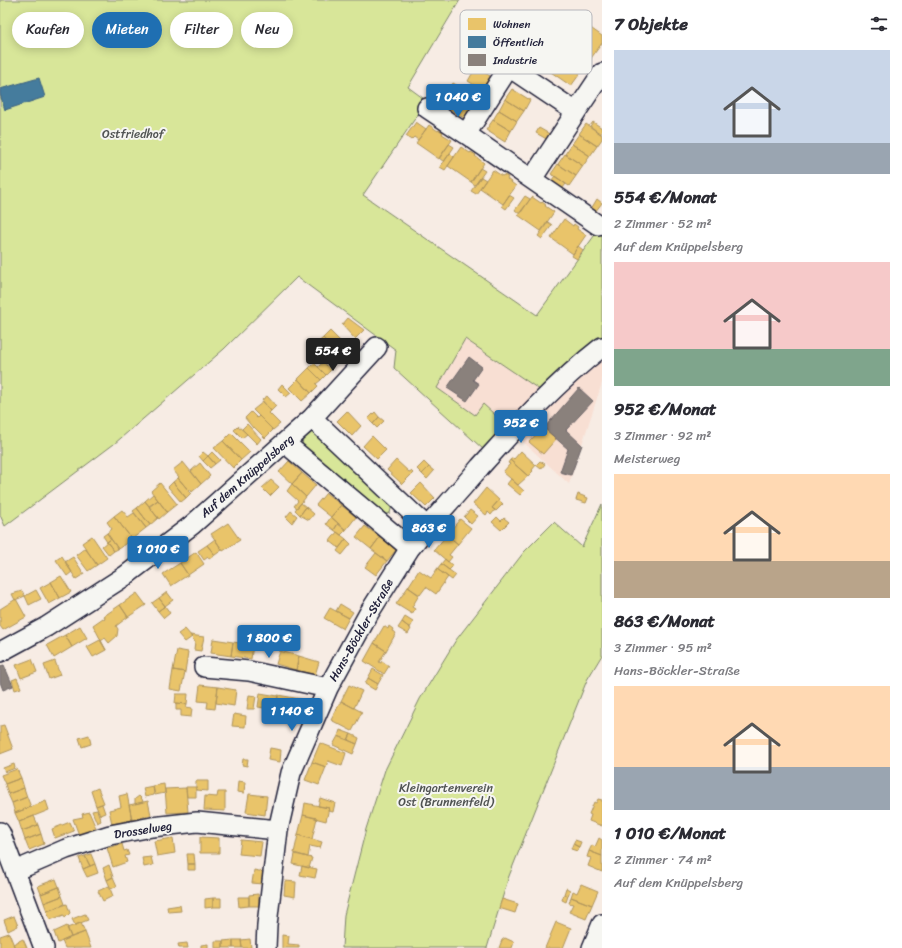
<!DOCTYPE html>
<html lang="de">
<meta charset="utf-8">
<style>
:root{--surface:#fff;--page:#f7f7f7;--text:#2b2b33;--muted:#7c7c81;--accent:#1f6fb2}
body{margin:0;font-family:Sriracha,sans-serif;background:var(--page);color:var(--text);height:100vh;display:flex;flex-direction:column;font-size:15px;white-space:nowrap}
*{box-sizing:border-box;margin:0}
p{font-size:13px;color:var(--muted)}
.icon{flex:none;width:22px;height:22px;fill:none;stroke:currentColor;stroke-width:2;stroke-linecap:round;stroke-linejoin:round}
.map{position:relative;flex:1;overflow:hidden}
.drawer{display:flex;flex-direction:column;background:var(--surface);width:300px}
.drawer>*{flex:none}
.guide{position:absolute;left:12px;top:12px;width:380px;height:36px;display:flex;gap:8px}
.price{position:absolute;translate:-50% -34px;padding:0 9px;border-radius:4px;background:var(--accent);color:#fff;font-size:13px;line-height:26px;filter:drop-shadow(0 1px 2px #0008)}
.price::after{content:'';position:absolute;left:50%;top:24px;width:12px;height:9px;margin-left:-6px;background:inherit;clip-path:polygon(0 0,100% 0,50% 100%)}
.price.selected{background:#222;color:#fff}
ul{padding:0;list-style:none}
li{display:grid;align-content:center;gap:8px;height:212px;padding:0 12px}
li span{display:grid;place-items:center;height:124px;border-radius:0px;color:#555}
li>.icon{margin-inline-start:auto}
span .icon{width:72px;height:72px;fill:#fffc;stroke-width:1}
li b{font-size:17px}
h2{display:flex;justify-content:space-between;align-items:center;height:48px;padding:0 12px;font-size:17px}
.tag{padding:0 14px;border-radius:18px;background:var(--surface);box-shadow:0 2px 10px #0003;font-size:14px;line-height:36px}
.tag.selected{background:var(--accent);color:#fff}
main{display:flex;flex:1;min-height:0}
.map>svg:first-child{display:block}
.built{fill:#f8dfd3}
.green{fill:#d8e699;stroke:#7d846a}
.homes{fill:#e9c46a;stroke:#ad935c}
.public{fill:#457b9d;stroke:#3a6080}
.industry{fill:#8a817c;stroke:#6b6468}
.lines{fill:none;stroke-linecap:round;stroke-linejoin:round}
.minor-casing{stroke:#22223b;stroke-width:22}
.minor{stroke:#f6f6f2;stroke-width:19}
.labels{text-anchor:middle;stroke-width:4;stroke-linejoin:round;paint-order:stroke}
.park-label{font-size:12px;fill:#505352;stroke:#f6f6f2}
.street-label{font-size:12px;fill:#22223b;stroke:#f6f6f2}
.key{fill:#f6f6f2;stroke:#b6b6bb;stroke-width:1}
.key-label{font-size:11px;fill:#22223b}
</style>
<main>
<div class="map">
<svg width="602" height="948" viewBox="0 0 602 948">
<rect width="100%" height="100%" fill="#f7ece4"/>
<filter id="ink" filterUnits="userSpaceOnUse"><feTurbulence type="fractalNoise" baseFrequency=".025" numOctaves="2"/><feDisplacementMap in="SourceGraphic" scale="8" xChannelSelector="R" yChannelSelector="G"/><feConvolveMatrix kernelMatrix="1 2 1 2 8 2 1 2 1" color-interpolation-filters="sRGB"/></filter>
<g filter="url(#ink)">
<path class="built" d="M465,339L540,390L602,355V383L569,484L483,405L475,415L437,388Z"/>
<path class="green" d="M0,0H460L408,87L427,101L363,195L537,315L602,225V338L540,390L465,339L437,388L475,415L483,404L505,424L484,450L394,368L396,350L297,277L224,349L114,444L5,526L0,515Z
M312,431H316L392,505L390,513L383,515L302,445L303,439Z
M602,504V655L587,680L509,876L487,948H342L344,915L366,829L385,770L420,699L456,640L524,552L554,522L582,547Z"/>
<path class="homes" d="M582,22L602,36V43L571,86L548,70Z
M476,67L490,76L482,90L468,81Z
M453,83L468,92L465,98L450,89Z
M512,89L530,100L524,111L505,99Z
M457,93L473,103L464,118L448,108Z
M505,99L524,111L517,121L499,110Z
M499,110L517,121L511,131L493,120Z
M493,120L511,131L505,142L486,130Z
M416,122L426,129L418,140L414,137L411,140L406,136Z
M593,122L602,128L601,134L590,126Z
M586,124L602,135V139L597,146L579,134Z
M429,125L438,131L439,130L443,132L442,134L452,140L439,159L416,143Z
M539,128L553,136L550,141L536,133Z
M579,134L597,146L590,156L572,144Z
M449,144L454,147L444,162L439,158Z
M572,144L590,156L583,166L565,154Z
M461,147L470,153L471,152L476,155L475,156L484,163L471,182L448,166Z
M450,153L454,157L445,170L440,167Z
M565,154L583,166L576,176L558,164Z
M558,164L576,176L569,186L551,174Z
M480,168L485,171L475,185L471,182Z
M493,170L502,176L504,175L508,177L507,179L516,186L503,204L480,188Z
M555,176L566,184L562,189L551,181Z
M481,177L486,180L476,194L471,191Z
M509,195L514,198L506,209L502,206Z
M525,196L530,199L520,214L515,210Z
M532,197L541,203L542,202L546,205L545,206L554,212L541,231L518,215Z
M597,199L602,203L595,212L591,209Z
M564,219L573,226L574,224L578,227L577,229L586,235L573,254L551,238Z
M548,222L552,225L542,239L538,236Z
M578,246L583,250L577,259L572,256Z
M348,318L364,330L355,339L342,325Z
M330,331L346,347L339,354L323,338Z
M323,338L339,354L330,362L328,360L326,362L321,357L323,355L314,346Z
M323,362L331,370L326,375L318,367Z
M314,363L326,375L321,380L309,368Z
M309,368L321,380L316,384L318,386L311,393L298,379Z
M298,379L311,393L302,401L289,388Z
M282,384L291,393L286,397L278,389Z
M267,396L276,406L271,411L262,400Z
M263,402L271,411L269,413L280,424L273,430L253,410Z
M347,411L361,426L352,436L337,421Z
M251,412L257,418L259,416L273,430L265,438L254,427L253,428L245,418Z
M375,412L379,417L373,424L368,419Z
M379,417L384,421L377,428L373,424Z
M247,424L261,439L257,444L242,429Z
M238,426L247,434L242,438L234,430Z
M543,427L556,439L543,454L529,442Z
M231,433L250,452L241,460L223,441Z
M372,436L386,450L377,459L363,446Z
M223,441L241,460L233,468L214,448Z
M521,451L536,465L532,470L533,471L528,476L510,460L513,458L514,459Z
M203,452L208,456L203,461L199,456Z
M212,452L220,460L215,464L208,456Z
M208,456L215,464L210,468L203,461Z
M396,460L409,472L411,471L413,473L402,484L387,470Z
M510,460L528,476L518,485L503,472L510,464L508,463Z
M289,461L302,473L292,484L279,472Z
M540,461L545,464L541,469L536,465Z
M183,462L201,484L192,492L190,489L189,491L178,478L179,477L173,470Z
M424,462L429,467L422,474L417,469Z
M200,463L210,476L201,484L191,471Z
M429,467L434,471L427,479L422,474Z
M302,473L316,485L306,497L292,484Z
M178,478L191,493L186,498L173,482Z
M511,479L524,491L520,495L507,484Z
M271,480L279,487L270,496L262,488Z
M173,482L186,498L181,502L168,487Z
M160,483L177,504L167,512L151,491Z
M421,483L435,498L426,507L411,493Z
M292,484L306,497L297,508L294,506L298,501L287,491Z
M486,488L499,500L492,508L495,510L491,515L488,512L486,515L473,504Z
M326,493L341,505L331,517L316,505Z
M153,494L158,500L149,506L145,501Z
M578,494L588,498L586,503L576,500Z
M158,500L167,512L159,519L149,507Z
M499,500L503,504L496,511L492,508Z
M145,501L158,518L150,525L137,508Z
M301,503L306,507L300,515L295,510Z
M341,505L356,517L346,530L331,517Z
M306,507L314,514L309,520L300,515Z
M137,508L150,525L146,528L133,511Z
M122,510L128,517L134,513L146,528L132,539L114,516Z
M470,510L478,516L471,524L464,517Z
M291,511L297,516L292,523L286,517Z
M114,516L132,539L118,549L107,533L112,529L107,522Z
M331,517L338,523L334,530L326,524Z
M497,517L501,521L504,518L509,522L501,530L492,522Z
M460,519L471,528L458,544L447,535Z
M228,523L240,540L223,551L211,534Z
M338,524L346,530L341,535L334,530Z
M365,526L380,537L371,549L356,537Z
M337,532L346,539L339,548L330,541Z
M107,533L111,539L107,542L103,536Z
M447,535L458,544L449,555L452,557L448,562L434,550Z
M92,536L107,558L97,565L82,543Z
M380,537L396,550L387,561L371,549Z
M111,539L118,549L114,551L107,542Z
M215,539L222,550L215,555L207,545Z
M346,539L351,544L342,555L337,551Z
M107,542L114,551L109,555L102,546Z
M207,545L215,555L209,559L208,557L204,560L198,551Z
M85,548L97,565L88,571L76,555Z
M196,552L204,564L188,575L180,563Z
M376,553L387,561L376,575L365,567Z
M62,556L72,572L67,576L56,560Z
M73,557L84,574L76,579L65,562Z
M445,559L453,566L449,570L441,564Z
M180,563L188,575L171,586L163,574Z
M441,564L456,575L452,580L437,569Z
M437,569L448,577L436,594L426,587L420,595L408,587L419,570L431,578Z
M61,576L71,592L60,598L51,582Z
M51,582L60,598L49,604L40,588Z
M408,587L419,595L412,607L415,609L412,614L396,604Z
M36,590L41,599L29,605L25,596Z
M22,591L25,596L15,600L12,594Z
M167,592L173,600L165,606L159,598Z
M137,593L146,605L128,617L120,605Z
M159,598L165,606L158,611L152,603Z
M16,599L26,617L3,630L0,626V609Z
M340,604L353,612L349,618L336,611Z
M120,605L128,617L116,626L118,629L117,636L109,643L105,638L101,641L106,650L93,625L103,618L104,620L105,618L104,616Z
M165,606L170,613L164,618L158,611Z
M330,608L349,618L343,629L324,618Z
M405,617L413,622L410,628L402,622Z
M402,622L411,629L408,634L398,628Z
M80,626L87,638L72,647L65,635Z
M384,626L388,629L389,626L393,629L392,631L396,633L386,651L374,643Z
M185,629L192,637L185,642L178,634Z
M65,635L72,647L54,658L47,645Z
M190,635L204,637L201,651L194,650L195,642Z
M261,635L269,636L267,648L259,646Z
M269,636L277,638L275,649L267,648Z
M213,639L233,642L231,656L211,653Z
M100,640L106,650L93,657L87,647Z
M233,642L253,645L251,659L231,656Z
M374,643L386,651L379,662L381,663L382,661L389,666L384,674L364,661Z
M177,650L188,652L185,672L173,670Z
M280,651L299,656L296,670L276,664Z
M299,656L319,662L315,675L296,670Z
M32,659L37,672L21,678L16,665Z
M55,661L60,675L49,679L44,665Z
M373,669L383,675L378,684L368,678Z
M173,670L185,672L181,691L170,689Z
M17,678L21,688L15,690L12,680Z
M368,678L378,684L375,690L365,684Z
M200,685L218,687L215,709L207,708L208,702L198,701Z
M349,685L362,691L354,708L341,701Z
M218,687L236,690L234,706L216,703Z
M260,693L278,696L276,710L258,707Z
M176,694H188L187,704L175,703Z
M249,695L256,696L254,709H247Z
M278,695L306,700L304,715L276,710Z
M341,701L362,712L352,731L331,720Z
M176,703L187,704L186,707L192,708L191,717L181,716V710H176Z
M276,710L286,712L285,719L275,717Z
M234,714L246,716L245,727L232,726Z
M4,725L13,749L0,754V726Z
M340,730L351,734L348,740L338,736Z
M351,734L359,738L357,744L348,740Z
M89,735L91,744L82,747L79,738Z
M338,736L357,744L353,754L333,745Z
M320,743L346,753L342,766L328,761L326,767L312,762Z
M270,748L281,750L280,762L268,760Z
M243,759H248L247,766L242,765Z
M312,762L326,767L319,785L305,780Z
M14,764L15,768L5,772L3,768Z
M17,769L21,778L5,784L1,775Z
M21,778L24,788L8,794L5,784Z
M196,781H208V791L196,790Z
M238,781L245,782L244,793L237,792Z
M164,784L165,793L155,795L153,786Z
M153,786L154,795L145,797L143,788Z
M186,787H196V797H187Z
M24,788L27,797L12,803L8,794Z
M98,788L104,803L96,806L91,791Z
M186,788L188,812L167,813L165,789Z
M218,792H225V811L204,810L205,796L217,797Z
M127,794L132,820L112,824L109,810L121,807L119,796Z
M249,794L267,796L265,815L246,812Z
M139,796L142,799L143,802L135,804V799Z
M27,797L31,807L15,813L12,803Z
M320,798L335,803L333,812L328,811L329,808L318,806Z
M598,799L602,800V826L589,821L591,815L589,814L594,802L596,803Z
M46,801L49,810L19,822L15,813Z
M148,801L151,815L132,820L129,805Z
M305,803L329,808L326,821L303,815Z
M102,804L105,813L100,815L96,806Z
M97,810L101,821L97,823L92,811Z
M89,812L96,828L79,835L73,819L83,817L82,814Z
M303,815L317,818L312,839L298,835Z
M34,816L38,825L22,831L19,822Z
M70,822L74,831L55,838L52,829Z
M38,825L41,834L25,840L22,831Z
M41,834L44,844L29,850L25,840Z
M298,835L322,842L320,848L310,846L308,857L294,853Z
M200,837L219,838V853H200Z
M173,838L175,853L157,856L154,841Z
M599,838L602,840V856L589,851L592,845L595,847Z
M241,840L262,842L260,856L239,854Z
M575,840L581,842L579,847L573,844Z
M122,844L124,851L127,850L129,855L125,856L127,862L113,867L107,848Z
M573,844L579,847L577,851L571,849Z
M589,851L602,856V872L588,866L591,858L587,857Z
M91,854L95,864L90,866L85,856Z
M187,854H194L195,864H188Z
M295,854L312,858L309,868L293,864Z
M85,856L90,866L83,869L79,858Z
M151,857L153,865L144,867L142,858Z
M95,864L98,873L87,877L83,869Z
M188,864H195V870H188Z
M109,865L113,877L107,880L103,868Z
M302,866L317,869L315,878L300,875Z
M254,870L264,872L262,884L252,883Z
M113,877L117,886L111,889L107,880Z
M56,879L59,887L41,894L38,886Z
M285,881L296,882L295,897L284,895Z
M581,884L598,891L592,905L571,897L573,891L577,893Z
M109,886L113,896L103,901L98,891Z
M59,887L62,896L44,903L41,894Z
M566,888L570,890L568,896L564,894Z
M258,894L259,906H249V895Z
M564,894L568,896L566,902L562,900Z
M62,896L65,904L47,911L44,903Z
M238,897H249V906L239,907Z
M571,897L592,905L586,919L569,912L573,904L569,903Z
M213,898H221V907H213Z
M213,898V907L205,908V899Z
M502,899L518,904L515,913L499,908Z
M67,904L70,913L65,918L64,915L50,920L47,911Z
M180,905L181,911L168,912L167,907Z
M85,914L88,920L75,925L72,919Z
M14,916L18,926L8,931L4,920Z
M556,922L571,928L563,948H545Z
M81,923L85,932L71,937L67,928Z
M67,926L71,937L58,943L54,932Z
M85,932L91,948H65L62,941Z
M9,933L15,948H0V936Z
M282,935L289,936L288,944L299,945V948H282Z
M505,938L514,942L512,948H499L502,940Z
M23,939L27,948H15L13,944Z
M250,939L251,948H242L241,940Z
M233,940V948H223V941Z
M233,940H241L242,948H233Z
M215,941H223V948H215Z
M187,943L188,948H179L178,944Z
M208,944V948H201V945Z"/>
<path class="public" d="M39,78L45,97L5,110L0,94V89Z"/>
<path class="industry" d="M469,357L482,367L473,380L479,384L467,401L447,388Z
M579,388L593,401L566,430L582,445L571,475L560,472L568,449L544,428Z
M4,665L13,686L3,690L0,682V666Z"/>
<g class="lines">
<g class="minor-casing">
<path id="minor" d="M509,67L533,29
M427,108L466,134
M532,179L576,112
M598,225L466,134L509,67L576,112L602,73
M285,443L410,548L427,527L312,418
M427,527C445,507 463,487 480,467C518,425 557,382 602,347
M0,652L46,627L125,576L192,525L312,418L377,347
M204,667L249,671L328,688
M0,832L44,948
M15,871L66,849L110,835L152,827L197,822L278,830
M266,948L267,925L278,830L291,773L328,688L369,613L410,548
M592,948L602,924"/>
</g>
<use href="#minor" class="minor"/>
</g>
</g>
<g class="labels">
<g class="park-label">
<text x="133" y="138">Ostfriedhof</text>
<text x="446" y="792">Kleingartenverein<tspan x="446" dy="14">Ost (Brunnenfeld)</tspan></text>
</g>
<g class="street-label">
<text transform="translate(247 476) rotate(-41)" y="4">Auf dem Knüppelsberg</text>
<text transform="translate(361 630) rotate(-60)" y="4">Hans-Böckler-Straße</text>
<text transform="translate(143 830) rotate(-9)" y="4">Drosselweg</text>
</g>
</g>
<rect x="460" y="10" width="132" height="64" rx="6" class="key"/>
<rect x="468" y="18" width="18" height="12" fill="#e9c46a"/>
<rect x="468" y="36" width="18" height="12" fill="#457b9d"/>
<rect x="468" y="54" width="18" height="12" fill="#8a817c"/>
<g class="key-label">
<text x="493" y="28">Wohnen</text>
<text x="493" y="46">Öffentlich</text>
<text x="493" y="64">Industrie</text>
</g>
</svg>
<b class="price" style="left:458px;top:118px">1 040 €</b>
<b class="price selected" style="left:333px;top:372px">554 €</b>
<b class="price" style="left:521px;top:444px">952 €</b>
<b class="price" style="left:429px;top:549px">863 €</b>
<b class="price" style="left:158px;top:570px">1 010 €</b>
<b class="price" style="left:269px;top:659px">1 800 €</b>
<b class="price" style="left:292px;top:732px">1 140 €</b>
<div class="guide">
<a class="tag">Kaufen</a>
<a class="tag selected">Mieten</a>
<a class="tag">Filter</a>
<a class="tag">Neu</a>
</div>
</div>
<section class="drawer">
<h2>7 Objekte<svg class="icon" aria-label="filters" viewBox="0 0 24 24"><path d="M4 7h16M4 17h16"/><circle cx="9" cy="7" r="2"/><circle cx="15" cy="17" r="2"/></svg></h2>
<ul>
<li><span style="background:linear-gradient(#c9d6e8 75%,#9aa5b1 0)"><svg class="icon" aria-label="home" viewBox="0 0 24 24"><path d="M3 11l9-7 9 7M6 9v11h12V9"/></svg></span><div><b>554 €/Monat</b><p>2 Zimmer · 52 m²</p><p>Auf dem Knüppelsberg</p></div></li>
<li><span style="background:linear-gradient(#f6c9c9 70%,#7fa58c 0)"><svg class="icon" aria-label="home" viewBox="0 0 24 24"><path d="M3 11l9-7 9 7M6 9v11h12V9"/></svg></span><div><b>952 €/Monat</b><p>3 Zimmer · 92 m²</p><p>Meisterweg</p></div></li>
<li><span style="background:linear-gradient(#ffd9b3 70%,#b9a48a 0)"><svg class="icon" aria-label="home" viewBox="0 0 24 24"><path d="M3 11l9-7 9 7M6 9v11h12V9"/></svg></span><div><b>863 €/Monat</b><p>3 Zimmer · 95 m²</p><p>Hans-Böckler-Straße</p></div></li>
<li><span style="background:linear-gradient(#ffd9b3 65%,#9aa5b1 0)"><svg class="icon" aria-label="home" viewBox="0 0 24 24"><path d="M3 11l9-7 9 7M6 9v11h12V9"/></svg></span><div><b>1 010 €/Monat</b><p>2 Zimmer · 74 m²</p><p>Auf dem Knüppelsberg</p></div></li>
</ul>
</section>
</main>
